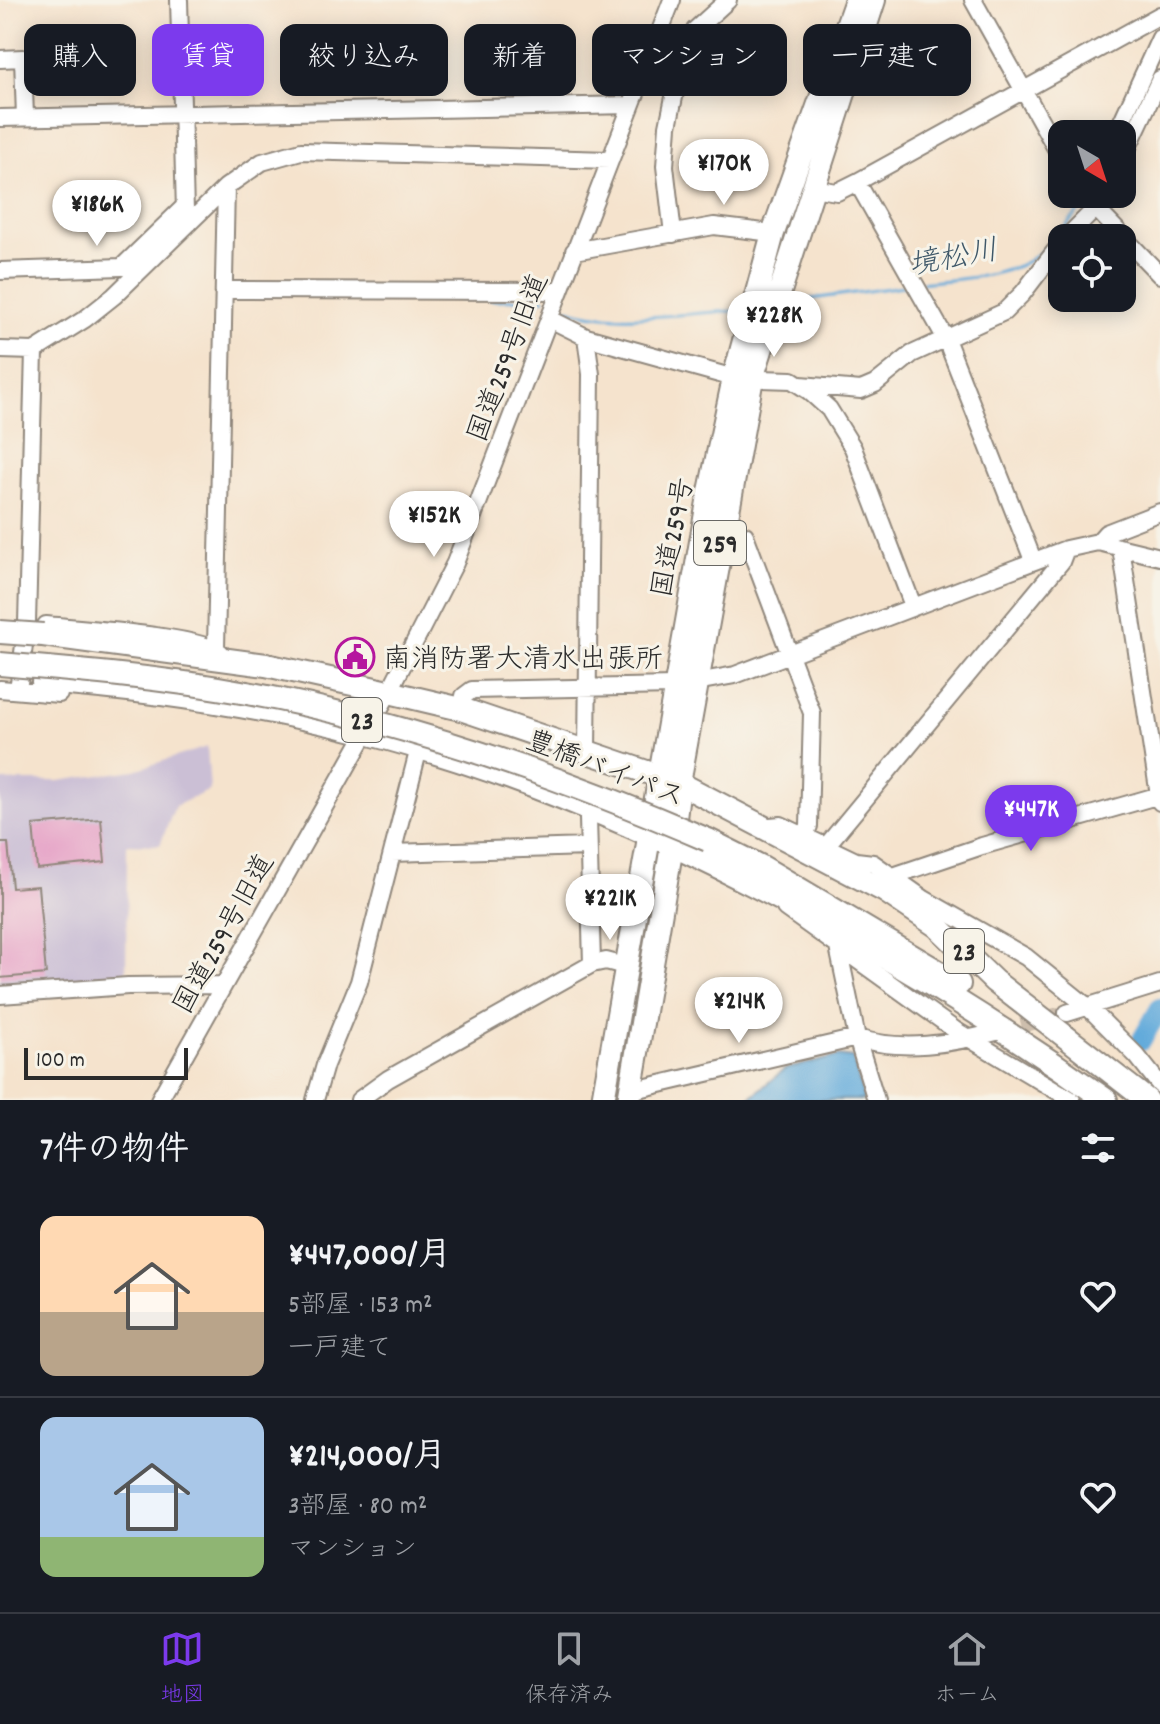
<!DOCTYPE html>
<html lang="ja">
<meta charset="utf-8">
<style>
:root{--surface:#171b24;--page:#242831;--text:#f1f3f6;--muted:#9ea1a6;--line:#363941;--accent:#7c3aed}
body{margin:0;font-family:Dekko,"Klee One",sans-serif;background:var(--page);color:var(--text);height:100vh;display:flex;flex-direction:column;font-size:30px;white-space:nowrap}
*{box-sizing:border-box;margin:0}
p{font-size:26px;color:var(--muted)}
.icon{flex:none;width:44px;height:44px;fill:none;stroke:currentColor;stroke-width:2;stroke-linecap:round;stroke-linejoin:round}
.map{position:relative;height:1100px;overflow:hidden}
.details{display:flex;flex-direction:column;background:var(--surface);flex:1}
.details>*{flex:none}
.top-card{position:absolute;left:24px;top:24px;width:1112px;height:72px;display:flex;gap:16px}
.needle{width:52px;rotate:141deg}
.tools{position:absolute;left:1048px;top:120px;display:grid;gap:16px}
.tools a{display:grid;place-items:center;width:88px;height:88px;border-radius:16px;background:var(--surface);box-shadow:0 4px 20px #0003;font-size:40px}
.scale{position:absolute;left:24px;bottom:20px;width:164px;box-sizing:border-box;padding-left:8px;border:4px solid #2b2b2b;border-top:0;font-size:22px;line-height:28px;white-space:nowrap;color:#2b2b2b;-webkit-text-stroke:6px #f7f3e8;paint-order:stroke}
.price{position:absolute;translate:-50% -68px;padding:0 18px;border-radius:28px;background:#fff;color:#222;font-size:26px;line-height:52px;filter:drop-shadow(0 2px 4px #0008)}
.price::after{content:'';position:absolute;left:50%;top:48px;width:24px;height:18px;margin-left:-12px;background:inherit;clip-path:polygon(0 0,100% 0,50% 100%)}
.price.on{background:var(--accent);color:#fff}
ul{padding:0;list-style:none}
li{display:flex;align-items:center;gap:24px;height:200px;padding:0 40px}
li+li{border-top:2px solid var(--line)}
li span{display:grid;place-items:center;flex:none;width:224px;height:160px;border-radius:16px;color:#555}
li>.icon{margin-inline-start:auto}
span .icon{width:96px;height:96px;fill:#fffc;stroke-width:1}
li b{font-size:34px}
h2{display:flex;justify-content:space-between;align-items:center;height:96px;padding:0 40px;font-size:34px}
.tag{padding:0 28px;border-radius:16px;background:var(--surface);box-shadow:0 4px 20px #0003;font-size:28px;line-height:72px}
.tag.on{background:var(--accent);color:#fff}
.dock{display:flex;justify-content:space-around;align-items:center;height:112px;border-top:2px solid var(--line);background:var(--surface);font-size:22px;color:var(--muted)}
.dock a{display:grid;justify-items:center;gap:4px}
.dock .on{color:var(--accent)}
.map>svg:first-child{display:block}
.industrial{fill:#cbbfd5}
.water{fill:#64abdb;stroke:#486b83;stroke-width:2}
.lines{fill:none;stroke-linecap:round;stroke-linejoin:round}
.stream{stroke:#64abdb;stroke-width:3}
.river{stroke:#64abdb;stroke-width:20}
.building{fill:#e6a5c8}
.minor-tunnel{stroke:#cdbead;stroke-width:16;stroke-dasharray:16 8;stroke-linecap:butt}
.minor-casing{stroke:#90877c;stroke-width:20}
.highway-casing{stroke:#90877c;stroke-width:26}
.minor{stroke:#fff;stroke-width:16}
.highway{stroke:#fff;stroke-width:22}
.highway-bridge-casing{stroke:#90877c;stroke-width:26;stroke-linecap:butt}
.highway-bridge{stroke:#fff;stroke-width:22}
.labels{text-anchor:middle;stroke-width:6;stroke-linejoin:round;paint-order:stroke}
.shield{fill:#f7f3e8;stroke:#686764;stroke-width:2}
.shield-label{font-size:26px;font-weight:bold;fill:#2b2b2b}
.street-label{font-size:28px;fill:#2b2b2b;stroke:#f7f3e8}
.poi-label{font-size:28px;fill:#2b2b2b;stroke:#f7f3e8;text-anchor:start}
.water-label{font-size:30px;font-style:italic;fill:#3f5869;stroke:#f7f3e8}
</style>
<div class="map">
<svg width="1160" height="1100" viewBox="0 0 1160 1100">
<rect width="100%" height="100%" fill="#f7f3e8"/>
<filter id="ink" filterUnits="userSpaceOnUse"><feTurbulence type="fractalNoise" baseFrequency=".0125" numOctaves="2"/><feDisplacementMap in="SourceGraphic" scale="16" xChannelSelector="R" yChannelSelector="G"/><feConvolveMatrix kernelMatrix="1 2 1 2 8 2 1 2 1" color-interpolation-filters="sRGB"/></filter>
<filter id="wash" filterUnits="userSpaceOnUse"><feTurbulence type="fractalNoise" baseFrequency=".006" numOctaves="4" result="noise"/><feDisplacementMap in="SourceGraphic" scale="32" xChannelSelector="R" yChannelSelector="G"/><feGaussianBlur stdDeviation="1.8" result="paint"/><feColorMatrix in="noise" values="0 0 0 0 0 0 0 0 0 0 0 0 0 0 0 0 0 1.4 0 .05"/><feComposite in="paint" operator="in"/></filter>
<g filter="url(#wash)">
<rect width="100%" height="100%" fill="#f5e3cd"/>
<path class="industrial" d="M207,747L210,790L175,806L160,845L127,844L126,983L0,994V781H59L135,770Z"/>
<path class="water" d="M839,1056L853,1058L864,1100H747L785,1069Z"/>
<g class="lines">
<path class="stream" d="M922,283C958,278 1006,279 1037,255C1054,241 1069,222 1084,205
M459,299H479
M490,300L544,299
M791,302L910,285
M561,307C615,326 679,313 735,311"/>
<path class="river" d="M1141,1041L1160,1008"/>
</g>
<g id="blocks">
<path class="building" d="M101,819L105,862L37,869L33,825Z
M0,843H8L12,888L38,886L46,974L0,978Z"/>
</g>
</g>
<g filter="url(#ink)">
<use href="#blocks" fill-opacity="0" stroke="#90877c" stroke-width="2"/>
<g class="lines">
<path class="minor-tunnel" d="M998,1031L1067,1013"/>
<g class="minor-casing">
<path id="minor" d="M179,0L185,211L192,218
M973,0L1062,159
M0,59L23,58L25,117
M0,118L631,105
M1116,134L1160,38
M1122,160L1160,79
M857,182L946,339L1033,560
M813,188L837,192L857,182L1160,15
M1082,194L1160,275
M673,234L665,166L668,126L678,78L695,30L728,0
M1066,238L1094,210L1104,194
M574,251L714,226L773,233
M0,271L122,267L185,206
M224,290L560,291
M550,319L586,337L734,378L792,380L809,391L829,409L853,448L913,606
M586,337L591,374L587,752
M0,350L34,351L85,319L114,296L226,187L262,162L301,151L609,160
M801,385L861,390L875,384L912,354L1004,312L1023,293L1062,242
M723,527L745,535L812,713L809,826L805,835
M1098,542L1106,533L1160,512
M1121,548L1160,802
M46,625C76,628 206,636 222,654
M216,648L226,187
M696,682L735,675L1066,549L1098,542L1160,557
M0,689L59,694
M18,690L27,623L34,351
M461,709L464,696L472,690L674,686
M592,809L588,818L592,964
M770,826L781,825L856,861L873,863L924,899L1026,957L1089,1008L1137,1056L1160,1085
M827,845L1061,562L1066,549
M392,853L588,847
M893,876L982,846L1160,795
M785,908L955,1030L1072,1100
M838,947L857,1038L876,1100
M0,995L128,986L223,985
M1067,1013L1160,984
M630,1091L857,1038C903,1052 950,1044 996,1032
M159,1100L389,692L455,563L672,0
M315,1100L325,1065L359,982L419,748
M359,1100L388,1079L592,964L606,961L625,966"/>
</g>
<g class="highway-casing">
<path id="highway" d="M43,635L266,665L389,692L461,709L679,783L885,891L937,926L994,981L1147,1100
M43,682C151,690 261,706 366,733C623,799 890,947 1106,1100
M708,840L762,867L959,984
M603,1100L709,496L734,378L773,233L856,0
M629,1100L672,846L679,783L752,378L874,0"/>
</g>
<use href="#minor" class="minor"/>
<use href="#highway" class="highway"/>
<g class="highway-bridge-casing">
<path id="highway-bridge" d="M0,632L43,635
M0,664C83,671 165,678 247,693C406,722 560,776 708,840"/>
</g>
<use href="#highway-bridge" class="highway-bridge"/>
</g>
</g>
<defs>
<g id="civic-ring" transform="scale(2)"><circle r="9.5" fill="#f7f3e8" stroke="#b5179e" stroke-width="1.5"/><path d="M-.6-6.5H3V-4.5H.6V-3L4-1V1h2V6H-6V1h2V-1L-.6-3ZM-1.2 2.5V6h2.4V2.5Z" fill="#b5179e"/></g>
</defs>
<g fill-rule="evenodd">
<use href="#civic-ring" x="355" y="657"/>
</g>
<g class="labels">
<g class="shield">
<rect x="694" y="521" width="52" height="44" rx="6"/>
<rect x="342" y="698" width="40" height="44" rx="6"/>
<rect x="944" y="929" width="40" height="44" rx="6"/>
</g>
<g class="shield-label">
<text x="720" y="552">259</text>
<text x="362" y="729">23</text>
<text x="964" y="960">23</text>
</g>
<g class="street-label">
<text transform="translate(506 357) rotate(-69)" y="10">国道259号旧道</text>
<text transform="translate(671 537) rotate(-79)" y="10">国道259号</text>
<text transform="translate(606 767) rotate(21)" y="10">豊橋バイパス</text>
<text transform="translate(222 933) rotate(-61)" y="10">国道259号旧道</text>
</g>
<g class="poi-label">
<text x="383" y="667">南消防署大清水出張所</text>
</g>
<g class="water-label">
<text transform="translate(953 256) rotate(-10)" y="10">境松川</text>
</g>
</g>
</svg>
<div class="tools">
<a><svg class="needle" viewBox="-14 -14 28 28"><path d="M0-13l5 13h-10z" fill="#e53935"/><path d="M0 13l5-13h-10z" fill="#9ea1a6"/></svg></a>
<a><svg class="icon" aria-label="locate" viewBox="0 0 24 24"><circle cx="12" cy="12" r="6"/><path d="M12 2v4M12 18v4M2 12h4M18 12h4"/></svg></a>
</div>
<div class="scale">100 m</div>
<b class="price" style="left:724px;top:207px">¥170K</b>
<b class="price" style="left:97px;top:248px">¥186K</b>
<b class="price" style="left:774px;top:359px">¥228K</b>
<b class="price" style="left:434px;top:559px">¥152K</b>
<b class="price on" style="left:1031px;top:853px">¥447K</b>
<b class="price" style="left:610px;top:942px">¥221K</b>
<b class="price" style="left:739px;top:1045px">¥214K</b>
<div class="top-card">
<a class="tag">購入</a>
<a class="tag on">賃貸</a>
<a class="tag">絞り込み</a>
<a class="tag">新着</a>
<a class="tag">マンション</a>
<a class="tag">一戸建て</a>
</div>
</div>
<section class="details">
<h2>7件の物件<svg class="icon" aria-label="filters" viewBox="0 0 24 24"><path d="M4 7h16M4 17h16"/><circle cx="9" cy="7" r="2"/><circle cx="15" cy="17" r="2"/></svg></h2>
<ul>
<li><span style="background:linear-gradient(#ffd9b3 60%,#b9a48a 0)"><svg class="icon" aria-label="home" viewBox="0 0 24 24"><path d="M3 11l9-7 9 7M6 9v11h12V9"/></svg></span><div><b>¥447,000/月</b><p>5部屋 · 153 m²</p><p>一戸建て</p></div><svg class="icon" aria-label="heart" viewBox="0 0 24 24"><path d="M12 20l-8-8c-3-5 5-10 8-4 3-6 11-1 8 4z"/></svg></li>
<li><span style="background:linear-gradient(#a9c7e8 75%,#8fb573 0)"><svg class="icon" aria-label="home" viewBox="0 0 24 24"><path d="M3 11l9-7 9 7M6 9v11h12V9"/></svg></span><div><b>¥214,000/月</b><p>3部屋 · 80 m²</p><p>マンション</p></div><svg class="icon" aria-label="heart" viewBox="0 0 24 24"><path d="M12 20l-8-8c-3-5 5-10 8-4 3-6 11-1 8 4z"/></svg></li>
</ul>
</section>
<nav class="dock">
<a class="on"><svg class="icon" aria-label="map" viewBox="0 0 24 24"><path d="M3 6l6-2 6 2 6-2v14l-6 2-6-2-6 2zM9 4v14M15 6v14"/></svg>地図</a>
<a><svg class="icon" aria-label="saved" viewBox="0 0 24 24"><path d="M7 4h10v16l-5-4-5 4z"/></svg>保存済み</a>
<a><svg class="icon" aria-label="home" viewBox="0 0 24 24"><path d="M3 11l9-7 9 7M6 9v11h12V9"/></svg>ホーム</a>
</nav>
